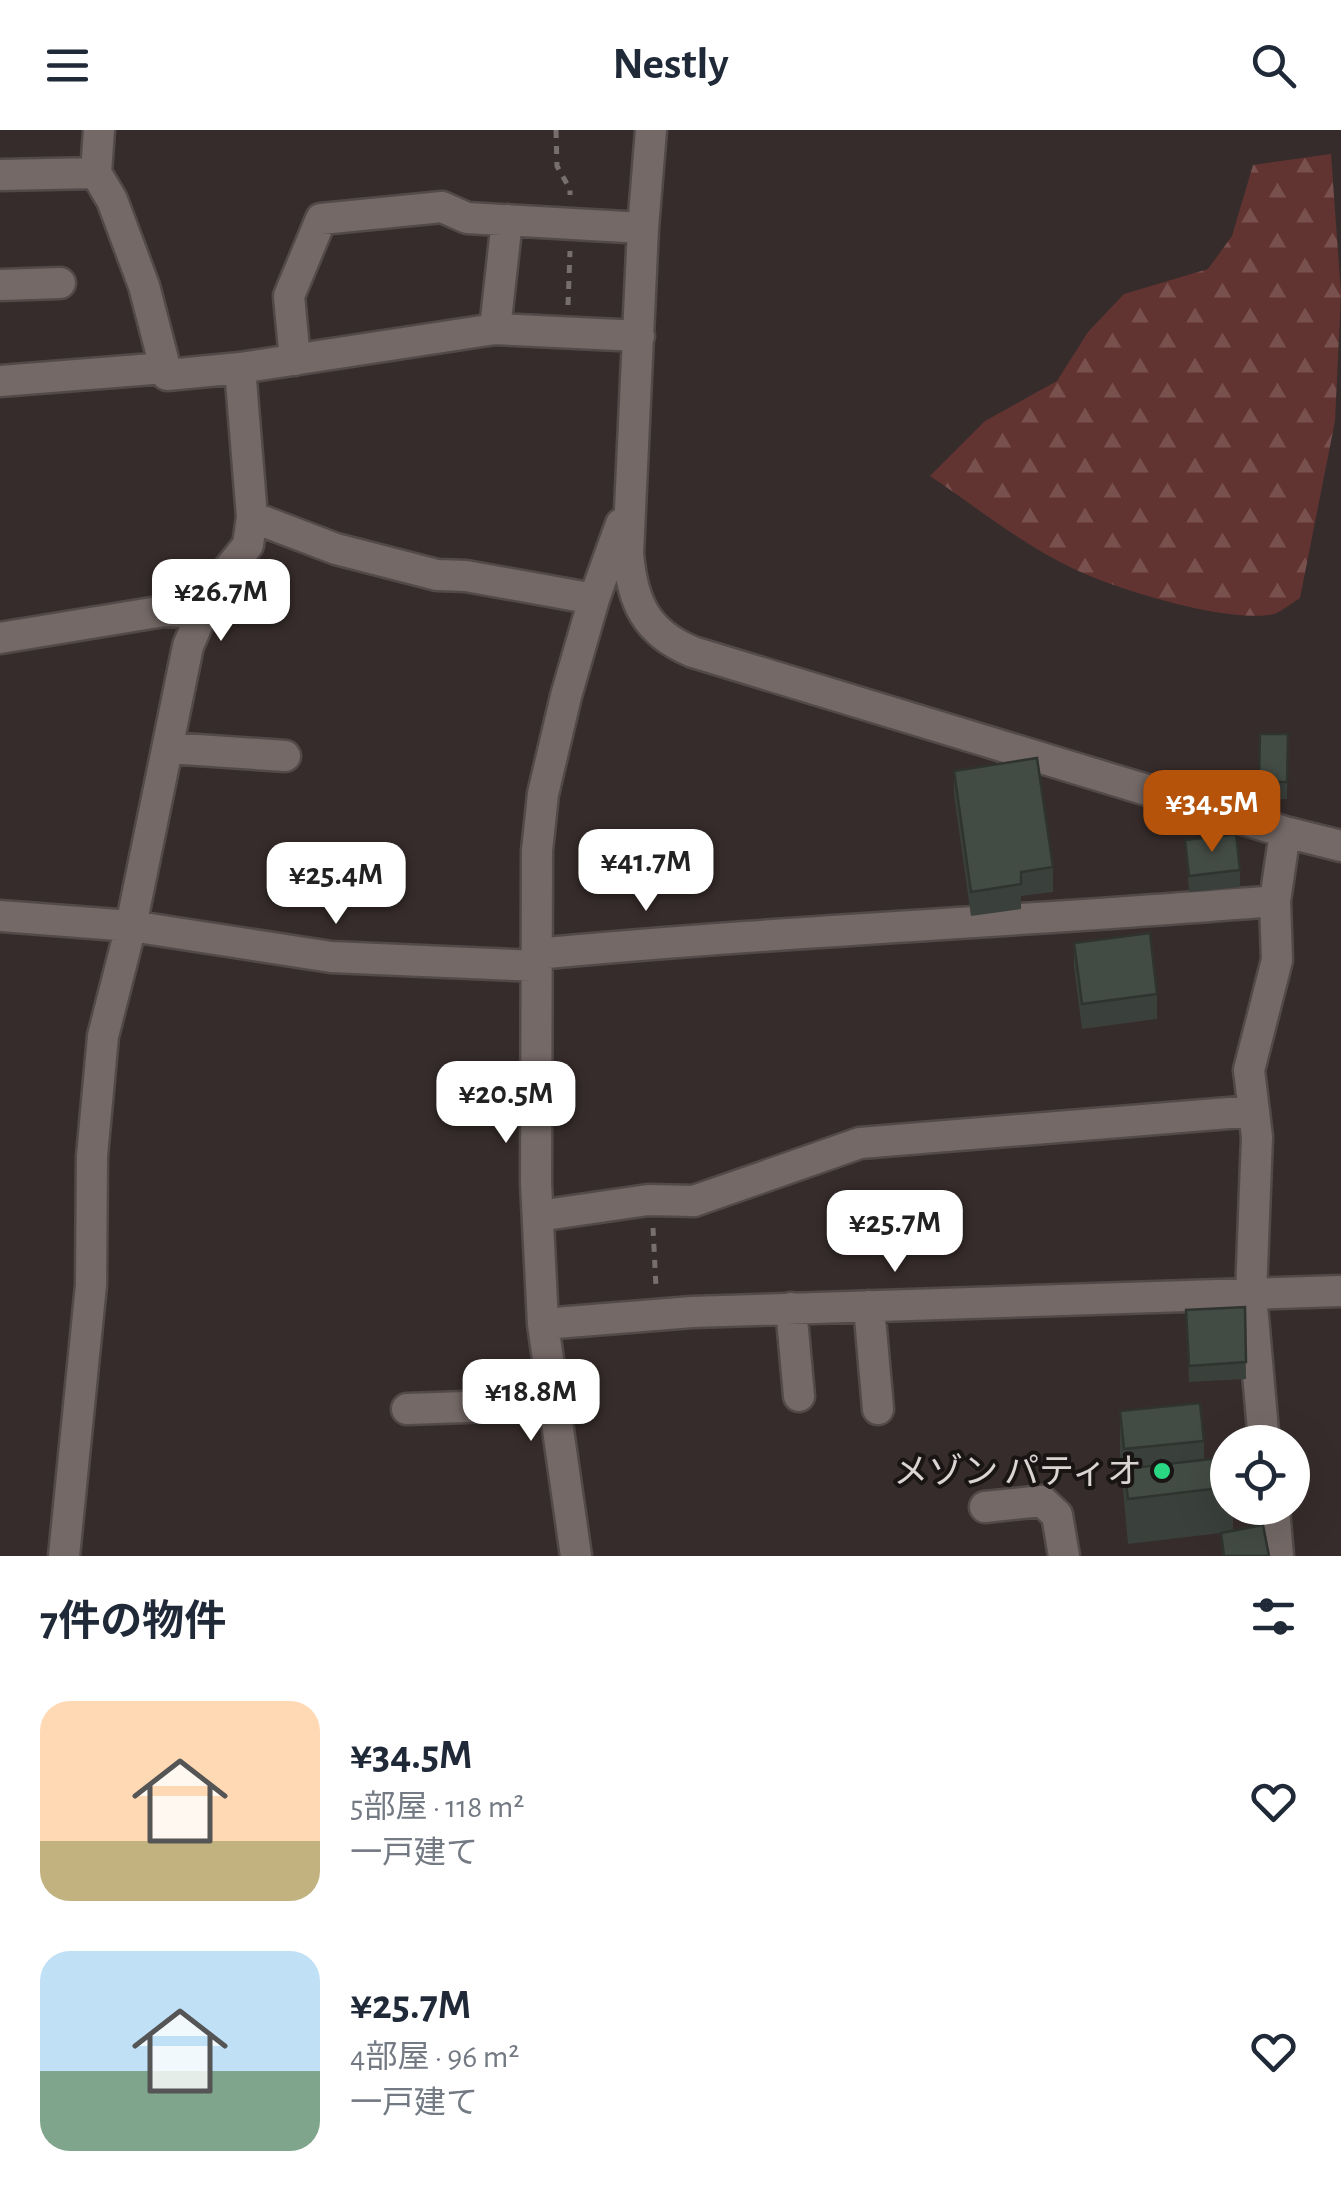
<!DOCTYPE html>
<html lang="ja">
<meta charset="utf-8">
<style>
:root{--surface:#fff;--page:#f2f2f3;--text:#1f2937;--muted:#747a83;--accent:#b45309}
body{margin:0;font-family:"Alegreya Sans","Noto Sans JP",sans-serif;background:var(--page);color:var(--text);height:100vh;display:flex;flex-direction:column;font-size:38px;white-space:nowrap}
*{box-sizing:border-box;margin:0}
p{font-size:32px;color:var(--muted)}
.icon{flex:none;width:55px;height:55px;fill:none;stroke:currentColor;stroke-width:2;stroke-linecap:round;stroke-linejoin:round}
.map{position:relative;height:1426px;overflow:hidden}
.sheet{display:flex;flex-direction:column;background:var(--surface);flex:1}
.sheet>*{flex:none}
.buttons{position:absolute;left:1210px;top:1295px;display:grid;gap:20px}
.buttons a{display:grid;place-items:center;width:100px;height:100px;border-radius:50%;background:var(--surface);box-shadow:0 10px 40px #0002;font-size:50px}
.price{position:absolute;translate:-50% -85px;padding:0 22px;border-radius:20px;background:#fff;color:#222;font-size:32px;line-height:65px;filter:drop-shadow(0 2px 5px #0008)}
.price::after{content:'';position:absolute;left:50%;top:60px;width:30px;height:22px;margin-left:-15px;background:inherit;clip-path:polygon(0 0,100% 0,50% 100%)}
.price.on{background:var(--accent);color:#fff}
ul{padding:0;list-style:none}
li{display:flex;align-items:center;gap:30px;height:250px;padding:0 40px}
li span{display:grid;place-items:center;flex:none;width:280px;height:200px;border-radius:30px;color:#555}
li>.icon{margin-inline-start:auto}
span .icon{width:120px;height:120px;fill:#fffc;stroke-width:1}
li b{font-size:42px}
h2{display:flex;justify-content:space-between;align-items:center;height:120px;padding:0 40px;font-size:42px}
header{display:flex;justify-content:space-between;align-items:center;height:130px;padding:0 40px;background:var(--surface);font-size:45px;font-weight:600}
.map>svg:first-child{display:block}
.forest{fill:url(#forest-firs)}
.lines{fill:none;stroke-linecap:round;stroke-linejoin:round}
.minor-casing{stroke:#524a49;stroke-width:35}
.path{stroke:#776f6e;stroke-width:5;stroke-dasharray:8 8;stroke-linecap:butt}
.minor{stroke:#746967;stroke-width:30}
.wall{fill:#3a403b}
.building{fill:#434b45;stroke:#2f3430;stroke-width:2.5}
.poi-dot{fill:#2ad884;stroke:#1a1515;stroke-width:4}
.labels{text-anchor:middle;stroke-width:8;stroke-linejoin:round;paint-order:stroke}
.poi-label{font-size:35px;fill:#dad4d3;stroke:#1a1515;text-anchor:end}
</style>
<header><svg class="icon" aria-label="menu" viewBox="0 0 24 24"><path d="M4 6h16M4 12h16M4 18h16"/></svg>Nestly<svg class="icon" aria-label="search" viewBox="0 0 24 24"><circle cx="10" cy="10" r="6"/><path d="M15 15l6 6"/></svg></header>
<div class="map">
<svg width="1341" height="1426" viewBox="0 0 1341 1426">
<defs>
<pattern id="forest-firs" width="22" height="20" patternUnits="userSpaceOnUse" patternTransform="scale(2.5)"><rect width="22" height="20" fill="#623431"/><path d="M5 1l3.5 6h-7zM16 11l3.5 6h-7z" fill="#78504e"/></pattern>
</defs>
<rect width="100%" height="100%" fill="#362c2b"/>
<path class="forest" d="M1331,24L1341,164L1335,291L1300,468C1292,473 1282,481 1274,484C1229,494 1114,459 1072,438C1022,414 976,377 930,346L985,291L1057,251L1088,202L1124,164L1208,139L1232,106L1253,35Z"/>
<g class="lines">
<g class="minor-casing">
<path id="minor" d="M99,0L96,43L112,70L144,156L167,245L240,238L495,199L639,206
M651,0L643,98L628,423C632,472 646,503 693,522L1285,702L1275,771L1277,830L1249,940L1257,1007L1251,1164L1264,1312
M0,45L96,43
M0,155L60,153
M495,199L507,90
M295,230L289,166L321,89L442,77L467,88L643,98
M0,251L165,238
M252,387L336,419L437,445L466,446L594,469
M0,508L164,481L202,483
M168,618L285,626
M1285,702L1341,716
M0,786L131,796L331,827L537,836
M537,824C782,801 1029,791 1275,771
M538,1086L648,1070L694,1071L860,1013L1254,981
M869,1176L878,1279
M791,1178L799,1266
M543,1194L692,1182L1341,1161
M407,1279L556,1274
M985,1377L1042,1371L1057,1385L1064,1426
M1274,1378L1278,1426
M64,1426L91,1155L92,1026L103,906L131,796L188,516L212,460L248,415L252,387L240,238
M576,1426L543,1194L536,1053L537,721L543,664L566,566L594,469L621,394"/>
</g>
<path class="path" d="M556,0L557,36L570,59V65
M568,175L570,121
M653,1098L656,1157"/>
<use href="#minor" class="minor"/>
</g>
<path class="wall" d="M1260,604H1288L1287,669H1259Z
M954,641L1053,737V762L1021,766V779L971,786L954,665Z
M1185,710L1240,740V757L1189,762Z
M1074,813L1157,864V889L1082,899L1074,837Z
M1245,1177L1246,1249L1189,1252L1186,1180Z
M1120,1281L1204,1311V1330L1228,1327V1378H1233V1401L1269,1426H1222L1221,1403L1128,1414L1120,1326Z"/>
<path class="building" d="M1260,604H1288L1287,652H1259Z
M1037,628L1053,737L1021,742V754L971,762L954,641Z
M1236,704L1240,740L1189,746L1185,710Z
M1150,803L1157,864L1082,874L1074,813Z
M1245,1177L1246,1232L1189,1236L1186,1180Z
M1200,1273L1204,1311L1124,1319L1120,1281Z
M1228,1327V1357L1128,1369L1124,1339Z
M1263,1395L1269,1426H1224L1221,1403Z"/>
<circle class="poi-dot" cx="1162" cy="1341" r="10"/>
<g class="labels">
<g class="poi-label">
<text x="1142" y="1353">メゾン パティオ</text>
</g>
</g>
</svg>
<div class="buttons">
<a><svg class="icon" aria-label="locate" viewBox="0 0 24 24"><circle cx="12" cy="12" r="6"/><path d="M12 2v4M12 18v4M2 12h4M18 12h4"/></svg></a>
</div>
<b class="price" style="left:221px;top:514px">¥26.7M</b>
<b class="price on" style="left:1212px;top:725px">¥34.5M</b>
<b class="price" style="left:646px;top:784px">¥41.7M</b>
<b class="price" style="left:336px;top:797px">¥25.4M</b>
<b class="price" style="left:506px;top:1016px">¥20.5M</b>
<b class="price" style="left:895px;top:1145px">¥25.7M</b>
<b class="price" style="left:531px;top:1314px">¥18.8M</b>
</div>
<section class="sheet">
<h2>7件の物件<svg class="icon" aria-label="filters" viewBox="0 0 24 24"><path d="M4 7h16M4 17h16"/><circle cx="9" cy="7" r="2"/><circle cx="15" cy="17" r="2"/></svg></h2>
<ul>
<li><span style="background:linear-gradient(#ffd9b3 70%,#c2b280 0)"><svg class="icon" aria-label="home" viewBox="0 0 24 24"><path d="M3 11l9-7 9 7M6 9v11h12V9"/></svg></span><div><b>¥34.5M</b><p>5部屋 · 118 m²</p><p>一戸建て</p></div><svg class="icon" aria-label="heart" viewBox="0 0 24 24"><path d="M12 20l-8-8c-3-5 5-10 8-4 3-6 11-1 8 4z"/></svg></li>
<li><span style="background:linear-gradient(#bfe0f5 60%,#7fa58c 0)"><svg class="icon" aria-label="home" viewBox="0 0 24 24"><path d="M3 11l9-7 9 7M6 9v11h12V9"/></svg></span><div><b>¥25.7M</b><p>4部屋 · 96 m²</p><p>一戸建て</p></div><svg class="icon" aria-label="heart" viewBox="0 0 24 24"><path d="M12 20l-8-8c-3-5 5-10 8-4 3-6 11-1 8 4z"/></svg></li>
</ul>
</section>
